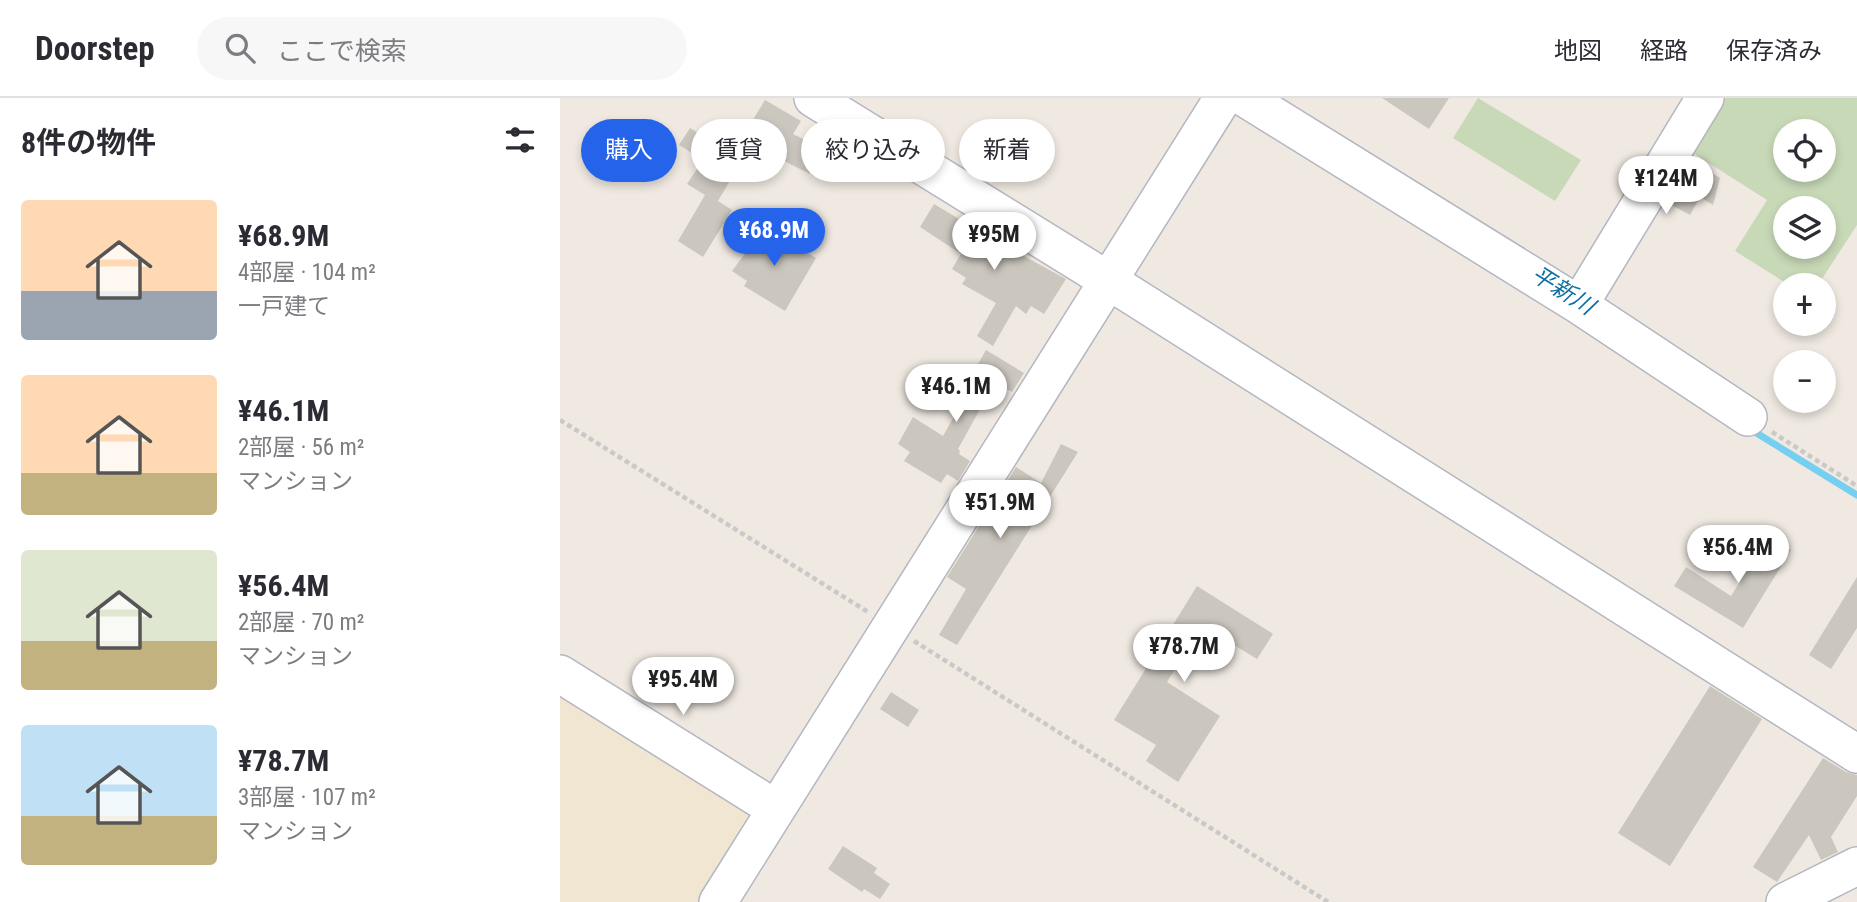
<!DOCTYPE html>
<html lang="ja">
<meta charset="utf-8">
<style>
:root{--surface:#fff;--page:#f7f7f7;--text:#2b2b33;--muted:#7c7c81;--line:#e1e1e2;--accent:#2563eb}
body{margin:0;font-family:"Roboto Condensed","Noto Sans JP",sans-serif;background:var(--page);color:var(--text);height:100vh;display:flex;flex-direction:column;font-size:26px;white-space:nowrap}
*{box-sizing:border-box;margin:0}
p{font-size:23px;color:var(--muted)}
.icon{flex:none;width:38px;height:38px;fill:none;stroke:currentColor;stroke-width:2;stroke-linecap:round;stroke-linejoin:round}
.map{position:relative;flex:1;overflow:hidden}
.drawer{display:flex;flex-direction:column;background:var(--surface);width:560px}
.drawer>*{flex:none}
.hud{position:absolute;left:21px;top:21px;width:665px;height:63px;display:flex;gap:14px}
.buttons{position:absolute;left:1213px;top:21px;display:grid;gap:14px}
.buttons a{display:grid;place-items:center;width:63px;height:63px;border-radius:50%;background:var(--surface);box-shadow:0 4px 10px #0003;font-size:35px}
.price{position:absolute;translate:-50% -60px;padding:0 16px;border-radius:24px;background:#fff;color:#222;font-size:23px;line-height:46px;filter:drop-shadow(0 2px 4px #0008)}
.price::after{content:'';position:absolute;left:50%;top:42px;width:21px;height:16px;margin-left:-10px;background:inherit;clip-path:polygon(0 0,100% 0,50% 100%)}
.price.current{background:var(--accent);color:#fff}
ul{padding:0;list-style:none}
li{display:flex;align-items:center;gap:21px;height:175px;padding:0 21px}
li span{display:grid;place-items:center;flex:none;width:196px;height:140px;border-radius:7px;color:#555}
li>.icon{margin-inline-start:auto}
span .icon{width:84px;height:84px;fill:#fffc;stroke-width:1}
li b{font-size:30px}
h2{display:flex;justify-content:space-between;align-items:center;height:84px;padding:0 21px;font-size:30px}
.chip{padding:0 24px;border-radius:32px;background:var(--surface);box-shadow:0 4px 10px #0003;font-size:24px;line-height:63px}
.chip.current{background:var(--accent);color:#fff}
header{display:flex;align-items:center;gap:42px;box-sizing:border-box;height:98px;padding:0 35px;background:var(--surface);border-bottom:2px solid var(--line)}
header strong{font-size:33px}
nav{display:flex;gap:38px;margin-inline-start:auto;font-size:24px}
.search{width:490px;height:63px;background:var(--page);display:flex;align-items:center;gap:18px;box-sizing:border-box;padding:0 24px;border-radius:38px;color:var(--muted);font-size:26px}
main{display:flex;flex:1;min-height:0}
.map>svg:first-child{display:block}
.education{fill:#f0e6d1}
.cemetery{fill:#c8d9b8;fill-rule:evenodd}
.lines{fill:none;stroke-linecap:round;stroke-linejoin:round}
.stream{stroke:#75cff0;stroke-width:7}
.building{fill:#cbc7bf}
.minor-casing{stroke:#b4b7c1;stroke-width:40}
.path{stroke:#c9c9c9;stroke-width:4.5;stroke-dasharray:5 3.5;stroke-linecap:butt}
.minor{stroke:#fff;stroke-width:37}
.labels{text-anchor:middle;stroke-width:5;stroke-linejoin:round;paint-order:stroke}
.water-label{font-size:23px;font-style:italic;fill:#0d6fa3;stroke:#fff}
</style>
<header>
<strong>Doorstep</strong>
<div class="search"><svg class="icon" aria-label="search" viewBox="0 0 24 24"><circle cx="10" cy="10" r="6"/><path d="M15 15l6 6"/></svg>ここで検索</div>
<nav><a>地図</a><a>経路</a><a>保存済み</a></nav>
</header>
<main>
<section class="drawer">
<h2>8件の物件<svg class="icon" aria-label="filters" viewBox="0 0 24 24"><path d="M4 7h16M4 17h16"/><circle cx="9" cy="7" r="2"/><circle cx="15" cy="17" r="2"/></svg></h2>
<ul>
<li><span style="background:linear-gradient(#ffd9b3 65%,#9aa5b1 0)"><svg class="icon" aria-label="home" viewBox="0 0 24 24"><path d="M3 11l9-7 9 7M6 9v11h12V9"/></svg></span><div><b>¥68.9M</b><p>4部屋 · 104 m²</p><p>一戸建て</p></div></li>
<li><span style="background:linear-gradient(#ffd9b3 70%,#c2b280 0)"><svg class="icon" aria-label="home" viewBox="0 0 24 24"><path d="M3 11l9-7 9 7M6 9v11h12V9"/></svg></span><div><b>¥46.1M</b><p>2部屋 · 56 m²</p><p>マンション</p></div></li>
<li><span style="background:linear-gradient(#dfe7d0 65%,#c2b280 0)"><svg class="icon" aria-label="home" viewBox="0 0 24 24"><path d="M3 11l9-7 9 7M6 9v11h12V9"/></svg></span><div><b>¥56.4M</b><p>2部屋 · 70 m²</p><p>マンション</p></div></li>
<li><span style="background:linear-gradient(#bfe0f5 65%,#c2b280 0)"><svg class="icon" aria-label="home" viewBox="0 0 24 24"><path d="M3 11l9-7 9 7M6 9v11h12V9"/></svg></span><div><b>¥78.7M</b><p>3部屋 · 107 m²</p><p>マンション</p></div></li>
</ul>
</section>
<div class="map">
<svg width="1297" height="804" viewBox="0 0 1297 804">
<rect width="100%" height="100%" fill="#efe9e1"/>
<path class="education" d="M0,592L187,707L190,728L143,804H0Z"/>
<path class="cemetery" d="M918,0L1021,62L995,103L893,40Z
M1164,0H1297V127L1258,187H1229L1175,153L1207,102L1130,53ZM1225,33H1264V72H1225ZM1225,110H1264V149H1225Z"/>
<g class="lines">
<path class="stream" d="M1190,331L1297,397"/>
</g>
<path class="building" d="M822,0H889L869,31Z
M205,2L241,23L233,36L263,51L250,76L218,60L207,77L182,62L158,103L172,112L143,159L118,143L145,97L127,86L143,62L119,47L130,30L161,49L173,31L183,38Z
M1132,63L1160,80L1153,107L1140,99L1130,117L1106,104Z
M374,106L429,139L506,181L484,216L471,208L466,216L456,208L433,248L417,238L436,205L402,186L406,180L392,171L401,156L360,129Z
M205,129L256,160L225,213L184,188L187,183L172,173Z
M426,252L464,275L452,294L435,284L398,351L400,353L399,356L410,363L398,383L387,376L381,385L344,363L350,354L338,346L353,319L383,338L419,274L415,271Z
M501,346L518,354L397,547L379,537L406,491L387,479L456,369L481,385Z
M1209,438L1231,452L1183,530L1114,488L1126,469L1171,498Z
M1297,479V530L1271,571L1249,557Z
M637,488L713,536L697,561L643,528L607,584L660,618L618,684L586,663L596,647L554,622Z
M1150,588L1202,621L1110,768L1058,735Z
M331,594L359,612L348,629L320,611Z
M1263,660L1286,674L1297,677V698L1271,739L1278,754L1261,762L1249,737L1217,784L1193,769Z
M283,748L317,770L314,775L330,786L320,801L304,791L302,794L268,771Z"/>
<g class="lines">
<g class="minor-casing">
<path id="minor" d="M253,0L549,183L1297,656
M685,0L1019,207L1188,319
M1019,207L1145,0
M0,576L216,711
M158,804L663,0
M1225,804L1297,768"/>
</g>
<path class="path" d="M0,322L308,514
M1212,334L1297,388
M354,543L768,804"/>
<use href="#minor" class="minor"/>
</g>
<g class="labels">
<g class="water-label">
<text transform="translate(1003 192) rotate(32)" y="8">平新川</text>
</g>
</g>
</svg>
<div class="buttons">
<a><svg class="icon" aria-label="locate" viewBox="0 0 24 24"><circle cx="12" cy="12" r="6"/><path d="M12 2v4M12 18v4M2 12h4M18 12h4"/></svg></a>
<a><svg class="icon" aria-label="layers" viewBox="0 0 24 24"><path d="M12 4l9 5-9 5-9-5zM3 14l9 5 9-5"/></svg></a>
<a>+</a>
<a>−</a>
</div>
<b class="price" style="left:1106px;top:118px">¥124M</b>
<b class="price current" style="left:214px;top:170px">¥68.9M</b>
<b class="price" style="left:434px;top:174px">¥95M</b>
<b class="price" style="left:396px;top:326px">¥46.1M</b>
<b class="price" style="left:440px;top:442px">¥51.9M</b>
<b class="price" style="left:1178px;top:487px">¥56.4M</b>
<b class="price" style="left:624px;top:586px">¥78.7M</b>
<b class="price" style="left:123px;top:619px">¥95.4M</b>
<div class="hud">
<a class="chip current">購入</a>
<a class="chip">賃貸</a>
<a class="chip">絞り込み</a>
<a class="chip">新着</a>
</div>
</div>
</main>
